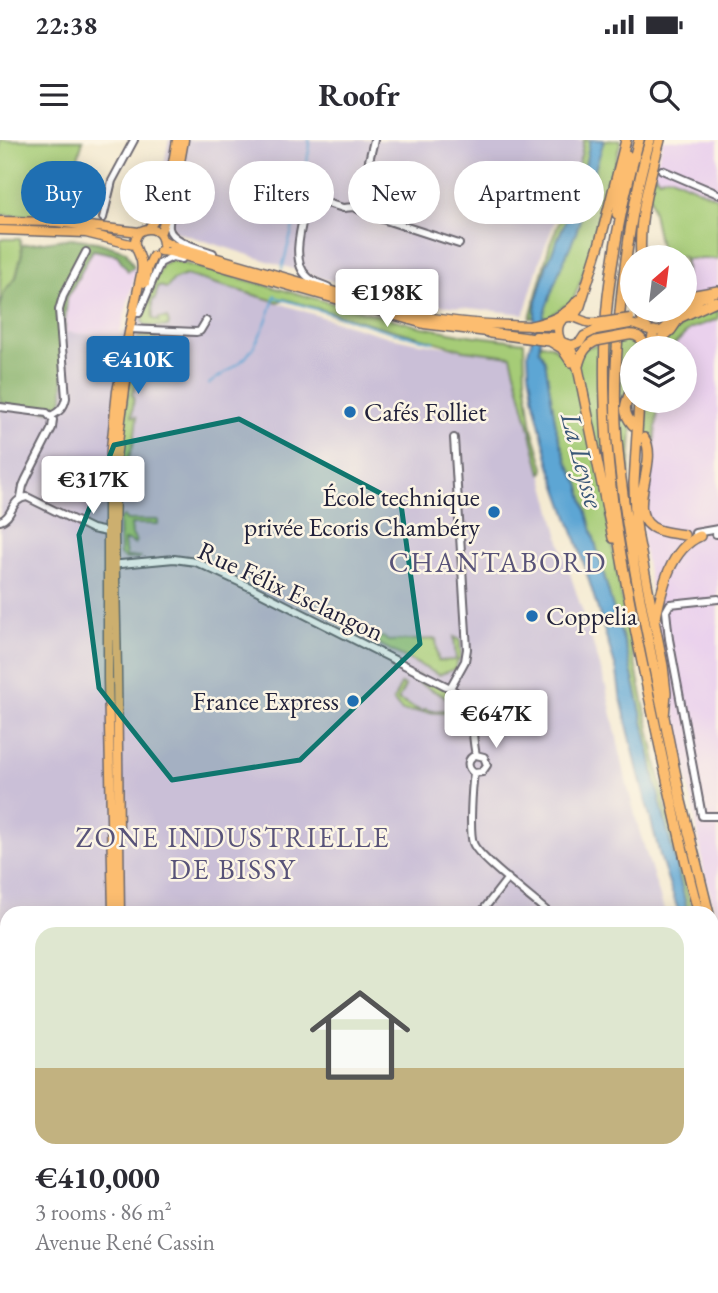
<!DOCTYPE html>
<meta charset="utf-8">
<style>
:root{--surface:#fff;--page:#f7f7f7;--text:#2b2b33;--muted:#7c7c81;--line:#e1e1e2;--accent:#1f6fb2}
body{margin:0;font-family:"EB Garamond",serif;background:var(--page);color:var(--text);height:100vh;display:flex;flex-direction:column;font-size:26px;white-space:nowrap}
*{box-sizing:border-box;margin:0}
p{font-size:23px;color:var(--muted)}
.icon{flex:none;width:38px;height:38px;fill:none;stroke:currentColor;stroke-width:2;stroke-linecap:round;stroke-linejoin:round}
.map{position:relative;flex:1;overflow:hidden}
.sheet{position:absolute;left:0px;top:766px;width:719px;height:387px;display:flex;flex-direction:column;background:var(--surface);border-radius:21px 21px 0 0;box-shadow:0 4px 18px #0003}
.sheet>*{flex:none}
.hud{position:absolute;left:21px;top:21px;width:677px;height:63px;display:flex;gap:14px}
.needle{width:46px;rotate:28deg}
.tools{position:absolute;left:620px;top:105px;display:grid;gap:14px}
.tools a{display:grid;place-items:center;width:77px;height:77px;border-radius:50%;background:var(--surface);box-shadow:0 4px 18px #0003;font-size:35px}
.price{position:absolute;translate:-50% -60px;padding:0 16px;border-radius:7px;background:#fff;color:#222;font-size:23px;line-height:46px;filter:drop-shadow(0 2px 4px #0008)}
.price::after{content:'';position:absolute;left:50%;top:42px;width:21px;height:16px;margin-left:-10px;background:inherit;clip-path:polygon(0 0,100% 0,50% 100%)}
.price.current{background:var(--accent);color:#fff}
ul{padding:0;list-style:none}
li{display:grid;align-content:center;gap:14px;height:371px;padding:0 35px}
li+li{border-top:2px solid var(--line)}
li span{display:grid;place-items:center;height:217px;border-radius:21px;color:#555}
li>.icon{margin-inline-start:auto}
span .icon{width:126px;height:126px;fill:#fffc;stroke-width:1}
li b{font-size:30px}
.chip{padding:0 24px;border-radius:32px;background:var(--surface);box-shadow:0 4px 18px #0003;font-size:24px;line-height:63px}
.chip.current{background:var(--accent);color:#fff}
.status{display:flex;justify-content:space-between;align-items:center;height:49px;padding:0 35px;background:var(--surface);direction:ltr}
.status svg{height:19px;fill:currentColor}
header{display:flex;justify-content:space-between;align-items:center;height:91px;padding:0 35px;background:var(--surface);font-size:32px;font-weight:700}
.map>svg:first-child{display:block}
.built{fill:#ead1ed}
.industrial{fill:#cabfd7}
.green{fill:#a6cc77;stroke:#647759;stroke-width:2}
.forest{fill:#84b068;stroke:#536952;stroke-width:2}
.water{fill:#5da6d4;stroke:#406488;stroke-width:2}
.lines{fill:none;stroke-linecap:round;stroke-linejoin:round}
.stream{stroke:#5da6d4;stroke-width:2}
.minor-casing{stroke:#6c6870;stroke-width:10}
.major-casing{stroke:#6c6870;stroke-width:11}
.highway-casing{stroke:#6c6870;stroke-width:12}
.minor{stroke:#fff;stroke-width:6}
.major{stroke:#fcbd6f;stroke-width:8}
.highway{stroke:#fcbd6f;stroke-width:9}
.rail-casing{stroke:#22223b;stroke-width:4.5}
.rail{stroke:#fcf5e5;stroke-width:2;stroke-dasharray:5;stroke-linecap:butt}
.major-bridge-casing{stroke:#6c6870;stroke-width:11;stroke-linecap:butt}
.highway-bridge-casing{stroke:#6c6870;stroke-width:12;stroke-linecap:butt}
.major-bridge{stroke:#fcbd6f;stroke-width:8}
.highway-bridge{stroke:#fcbd6f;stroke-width:9}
.marked{fill:#0f766e;fill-opacity:0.2;stroke:#0f766e;stroke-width:5;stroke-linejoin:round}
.poi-dot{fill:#1f6fb2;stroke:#fcf5e5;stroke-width:2.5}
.labels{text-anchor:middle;stroke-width:5;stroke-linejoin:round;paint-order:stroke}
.poi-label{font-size:26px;fill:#22223b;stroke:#fcf5e5;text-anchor:start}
.street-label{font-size:26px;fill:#22223b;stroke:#fcf5e5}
.water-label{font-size:28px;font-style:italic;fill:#3a5778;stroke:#fcf5e5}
.neighbourhood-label{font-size:28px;letter-spacing:2px;fill:#585379;stroke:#fcf5e5}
</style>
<div class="status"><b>22:38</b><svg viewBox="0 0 49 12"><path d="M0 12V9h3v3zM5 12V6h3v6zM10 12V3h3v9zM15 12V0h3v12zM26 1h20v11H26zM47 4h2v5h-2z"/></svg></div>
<header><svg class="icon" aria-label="menu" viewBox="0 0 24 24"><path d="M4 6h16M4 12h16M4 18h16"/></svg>Roofr<svg class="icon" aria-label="search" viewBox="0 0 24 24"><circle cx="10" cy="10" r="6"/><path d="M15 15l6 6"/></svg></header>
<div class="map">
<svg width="718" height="1153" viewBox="0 0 718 1153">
<rect width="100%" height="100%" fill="#fcf5e5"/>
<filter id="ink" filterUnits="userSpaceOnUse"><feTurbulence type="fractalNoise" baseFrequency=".0143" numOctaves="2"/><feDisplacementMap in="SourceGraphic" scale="14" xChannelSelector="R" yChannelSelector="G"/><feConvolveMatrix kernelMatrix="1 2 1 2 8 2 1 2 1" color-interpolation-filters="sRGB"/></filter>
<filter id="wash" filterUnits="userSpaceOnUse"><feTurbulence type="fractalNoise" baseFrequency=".00686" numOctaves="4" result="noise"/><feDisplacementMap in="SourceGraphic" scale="28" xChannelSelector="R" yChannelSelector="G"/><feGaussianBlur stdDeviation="1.57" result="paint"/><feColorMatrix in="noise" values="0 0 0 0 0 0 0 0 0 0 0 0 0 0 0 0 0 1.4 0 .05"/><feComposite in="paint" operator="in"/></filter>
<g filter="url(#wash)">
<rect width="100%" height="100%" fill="#f4ead1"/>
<path class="built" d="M663,0H718V781L703,728L701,710L643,405L648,275L653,261H684V208H665L668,170H684V117H662L649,52Z
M93,109L117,115L128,131L134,127L136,132L119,197L64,192L67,158Z
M718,1111V1153L649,1152L648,1146H712V1112Z"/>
<path class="industrial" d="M169,0H583L581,15L542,114L524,174L431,164L324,139L177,92L156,63Z
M179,134H190L331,180L382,195L413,202L511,216L562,409L596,513L606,547L627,644L639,690L665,773L7,774V1091H0V271L3,264L48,271L58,269L63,259L64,192L119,197L146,168L159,139Z
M712,959L718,982V1111L712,1112Z
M51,1146H212L208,1153H48Z
M479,1146H633L626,1151L602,1153Z"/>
<path class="green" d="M0,0H83L61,77L0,75Z
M584,0H621L593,109L574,158L569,165L564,166L549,177L530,178L550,104L568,62L581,15Z
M654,33L659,39L667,36L671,37L718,58V119H686V145H684V117H662L649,52Z
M0,99H20L22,113L16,137L4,152L0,169Z
M171,120L418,186L460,194L524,202L525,237L532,288L544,328L543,332L541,333L511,216L464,210L284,159L278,162L186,135L173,140L167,148L158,146L155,159H153L152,164L153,179L159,181V178H167L169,183L168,187L146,186L142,181L155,140L163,124Z
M718,169V179L690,189L671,208H660L665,200L676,191L686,178Z
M144,193H152L157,198L155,200L143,199L137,242L132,255L134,256L132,276L137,277C135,293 134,313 124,325L122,323L121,318L127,257L137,200Z
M633,198L639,203L640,208H632V261H634L629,335L607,376L625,477L665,663L693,773H688L655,641L646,595L626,508L615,475L579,344L567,322L557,292L545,221L539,209L541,204L551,205L566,218L582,208Z
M647,261H662L661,265L658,266L648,367L652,303L645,293Z
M123,377L126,378V380H158V384H131L132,395L136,401L134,404L130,401H124L126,417H140L139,418L125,419L120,415L119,380Z
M383,497L388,501L436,499L438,521L456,520L454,497L460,500L461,516L456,525L457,528L439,535L369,499Z
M417,535C435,545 463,552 467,574L402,571L393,561L401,544L405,546L398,560L423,572L425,569L431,571L447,570L451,563L446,560L447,558L411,539Z
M712,888L718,915V1000L712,979Z"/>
<path class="forest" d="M72,98L97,102L126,111L134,127L128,131L117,115L93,110L67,158L64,192L63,259L58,269L48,271L0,263V169L4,152L16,137L22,113L21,105Z"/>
<path class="water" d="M590,0H604L576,93L561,127L544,173L539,209L545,221L557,292L567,322L579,344L615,475L626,508L646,595L655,641L688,773H679L661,719L637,627L620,554L617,532L580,411L550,326L535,266L529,232L528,212L533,194L536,162L547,124L565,82L571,73L586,21Z"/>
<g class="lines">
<path class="stream" d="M301,53L310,5L309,0
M282,129L300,59
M275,157L392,192L434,202
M209,244C220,235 236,227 246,217C260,200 269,176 275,155"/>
</g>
</g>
<g filter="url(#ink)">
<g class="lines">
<g class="minor-casing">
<path id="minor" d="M662,30L718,54
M288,51L343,68L354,67L360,58L374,0
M308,57C304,79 288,121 308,137C313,142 321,144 328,147
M173,65C172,72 168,81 169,88C171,102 202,109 213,113
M354,67L370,75L459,104
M103,78L112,41L134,0
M139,173L160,123L172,117L182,119
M129,189L196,192L200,191L206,181
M0,267L47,273L53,280L52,288L26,339L23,346L21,357
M51,276C59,272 64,268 66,258L59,170L63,156L86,112
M0,381C14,377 10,359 27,357L92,389L112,393
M695,393L718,389
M716,394H718
M110,425L174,419L196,422L252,448L450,548C477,563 470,589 476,615
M718,459L670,464L666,471L669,499L702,676H718
M450,548L465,521L467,509L454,298
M474,633C472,647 469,691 473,703C478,718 535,760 550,774
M474,633L482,632L487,625L484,617L476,615
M474,633C466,627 467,618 476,615
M480,774L508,738
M0,954H7
M129,1153V1146
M290,1153L296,1146
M641,1153L645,1146"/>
</g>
<g class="major-casing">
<path id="major" d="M0,81L56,82L139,92C151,85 163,91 163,105
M149,88C169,62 171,31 177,0
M0,90L86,93L134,105
M160,94L175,50L184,0
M163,100L172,105L412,174C444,181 477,184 509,185C526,186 542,187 558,185
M160,111L170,112L424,184L495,193
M145,143L148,127L153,116
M684,163L709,156
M642,170C640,177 642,183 648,189
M671,178L682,171L700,166
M630,184C638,185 646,190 654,191C667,193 672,180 669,170
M536,196L554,197L566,204L573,205L580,202L584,196L596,190
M560,199C556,190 558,176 572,177C576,177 580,180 584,181C587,183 592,183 596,183
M113,774L108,539V356L111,308L117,251L141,134C142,128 142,121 139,115C135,105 132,102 139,92
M120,774L117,530L114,393L116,318L130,211
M0,1100H7
M354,1146L447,1153"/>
</g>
<g class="highway-casing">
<path id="highway" d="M639,0C625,49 614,105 608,156C603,202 604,259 607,305C613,389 632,473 649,556C665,629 679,702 699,774
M650,0C635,49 628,101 622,151C617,201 613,250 617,300C625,393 645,485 664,577
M617,74L627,15
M641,117C638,78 650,37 660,0
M684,157L718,151
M573,177L580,166L600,102L626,0
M531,186C548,182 568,176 578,160
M490,193L550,201L562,208L571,222
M628,195C638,194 643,199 645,208
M566,204L571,210L578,228L613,398
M650,208L654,191
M658,208L660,200L671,190L679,178L716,161
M578,226C581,214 585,206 596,201
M632,248C625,264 621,271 633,285
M639,261L634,343L635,376L638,398L663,526L666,553L664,577L681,661L709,774
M644,298C660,321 625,369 652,387C661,393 674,393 684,395
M656,477C662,448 670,409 700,396
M712,784L718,803
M712,816L718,834"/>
</g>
<use href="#minor" class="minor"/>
<use href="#major" class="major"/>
<use href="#highway" class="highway"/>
<g class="rail-casing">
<path id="rail" d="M712,861L718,863
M203,1153L207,1146"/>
</g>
<use href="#rail" class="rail"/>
<g class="major-bridge-casing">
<path id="major-bridge" d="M596,183L630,178
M596,190L630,184"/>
</g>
<g class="highway-bridge-casing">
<path id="highway-bridge" d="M596,201L628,195"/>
</g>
<use href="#major-bridge" class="major-bridge"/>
<use href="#highway-bridge" class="highway-bridge"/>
</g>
</g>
<path class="marked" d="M239,279L401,364L420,504L300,620L172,640L99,548L79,395L114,305Z"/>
<g class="poi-dot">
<circle cx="350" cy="272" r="7"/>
<circle cx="494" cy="372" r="7"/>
<circle cx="532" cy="476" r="7"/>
<circle cx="353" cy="561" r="7"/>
</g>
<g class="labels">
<g class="poi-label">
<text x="364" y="281">Cafés Folliet</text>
<text x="480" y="366" text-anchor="end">École technique<tspan x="480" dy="30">privée Ecoris Chambéry</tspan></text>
<text x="546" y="485">Coppelia</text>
<text x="339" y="570" text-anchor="end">France Express</text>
</g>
<g class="street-label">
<text transform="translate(291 451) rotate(25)" y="9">Rue Félix Esclangon</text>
</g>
<g class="water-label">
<text transform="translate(583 320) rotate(75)" y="10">La Leysse</text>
</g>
<g class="neighbourhood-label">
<text x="498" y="432">CHANTABORD</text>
<text x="233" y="707">ZONE INDUSTRIELLE<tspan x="233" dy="32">DE BISSY</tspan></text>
</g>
</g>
</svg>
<div class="tools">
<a><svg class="needle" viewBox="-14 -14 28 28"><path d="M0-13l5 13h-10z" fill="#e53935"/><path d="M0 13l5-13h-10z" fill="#7c7c81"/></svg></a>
<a><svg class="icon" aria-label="layers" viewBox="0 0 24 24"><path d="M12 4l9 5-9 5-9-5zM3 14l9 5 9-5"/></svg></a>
</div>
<b class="price" style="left:387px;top:189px">€198K</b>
<b class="price current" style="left:138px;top:256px">€410K</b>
<b class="price" style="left:93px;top:376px">€317K</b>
<b class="price" style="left:496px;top:610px">€647K</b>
<div class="hud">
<a class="chip current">Buy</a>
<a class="chip">Rent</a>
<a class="chip">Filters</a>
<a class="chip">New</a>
<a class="chip">Apartment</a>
</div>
<section class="sheet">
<ul>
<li><span style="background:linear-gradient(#dfe7d0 65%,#c2b280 0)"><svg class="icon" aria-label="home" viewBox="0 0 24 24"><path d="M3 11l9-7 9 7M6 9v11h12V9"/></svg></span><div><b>€410,000</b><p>3 rooms · 86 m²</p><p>Avenue René Cassin</p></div></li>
</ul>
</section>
</div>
